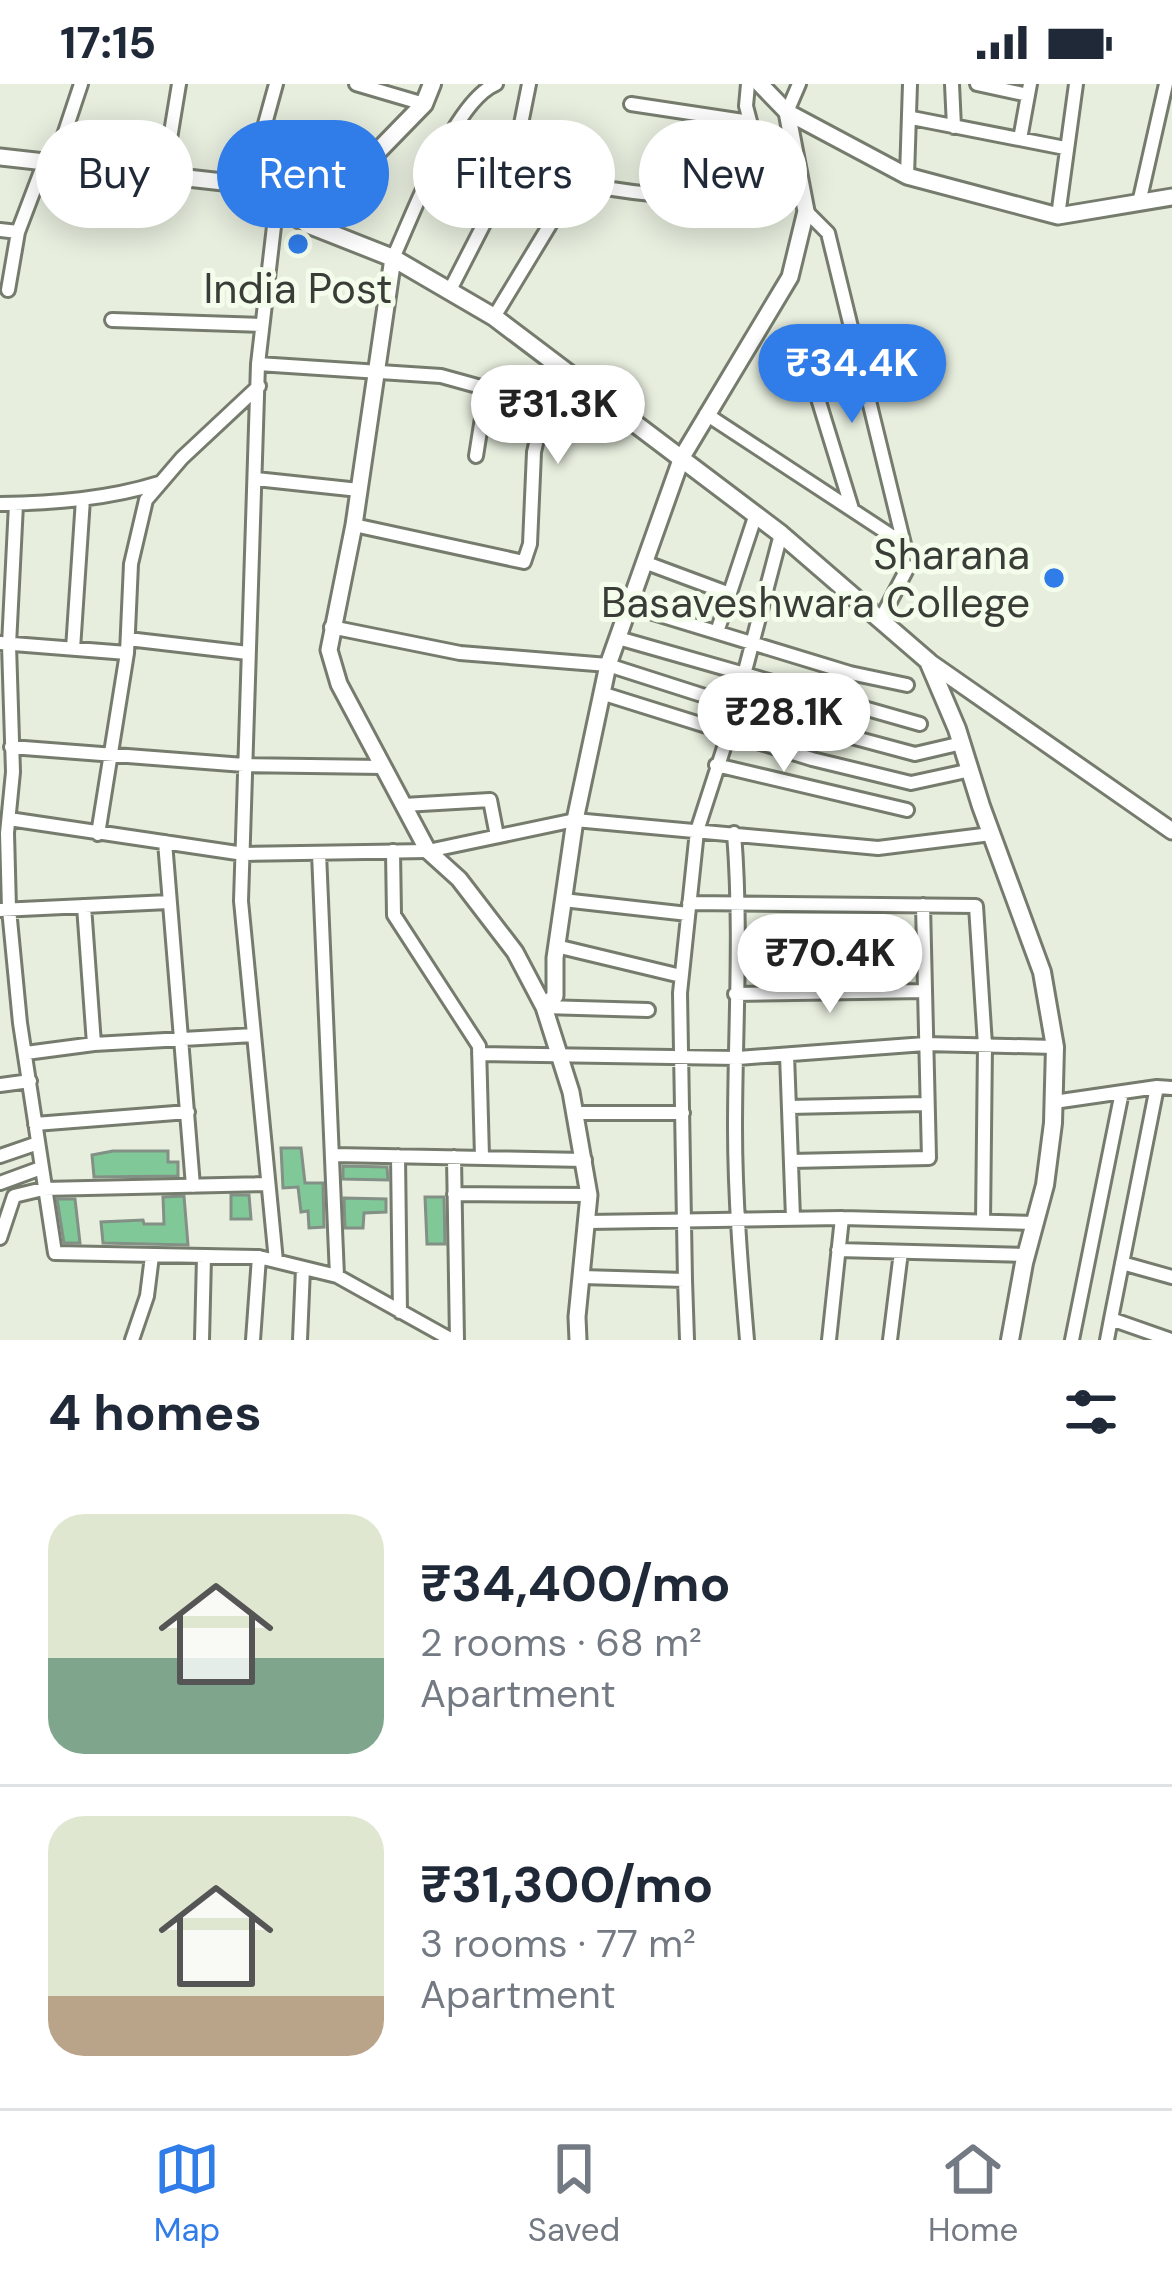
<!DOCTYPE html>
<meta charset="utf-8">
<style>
:root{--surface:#fff;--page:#f2f2f3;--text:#1f2937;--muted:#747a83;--line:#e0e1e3;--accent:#307ce8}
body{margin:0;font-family:"DM Sans",sans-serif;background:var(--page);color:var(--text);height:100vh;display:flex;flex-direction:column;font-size:45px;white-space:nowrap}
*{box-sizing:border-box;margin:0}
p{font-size:39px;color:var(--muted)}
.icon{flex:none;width:66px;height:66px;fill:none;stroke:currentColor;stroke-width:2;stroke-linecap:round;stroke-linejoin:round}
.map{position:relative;height:1256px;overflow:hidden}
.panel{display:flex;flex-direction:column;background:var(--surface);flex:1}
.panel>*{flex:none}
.guide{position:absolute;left:36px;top:36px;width:1101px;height:108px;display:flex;gap:24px}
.price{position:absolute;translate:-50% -102px;padding:0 27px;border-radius:42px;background:#fff;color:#222;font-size:39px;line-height:78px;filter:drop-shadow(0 3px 6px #0008)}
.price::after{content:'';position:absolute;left:50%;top:72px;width:36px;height:27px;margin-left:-18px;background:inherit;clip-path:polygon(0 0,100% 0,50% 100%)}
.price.current{background:var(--accent);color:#fff}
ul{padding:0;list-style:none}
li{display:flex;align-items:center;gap:36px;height:300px;padding:0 48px}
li+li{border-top:3px solid var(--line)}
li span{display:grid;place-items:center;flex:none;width:336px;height:240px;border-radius:36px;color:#555}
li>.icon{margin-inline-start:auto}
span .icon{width:144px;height:144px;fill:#fffc;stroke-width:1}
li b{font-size:51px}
h2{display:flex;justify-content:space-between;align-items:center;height:144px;padding:0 48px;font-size:51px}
.pill{padding:0 42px;border-radius:54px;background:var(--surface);box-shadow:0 6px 30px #0003;font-size:42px;line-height:108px}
.pill.current{background:var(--accent);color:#fff}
.status{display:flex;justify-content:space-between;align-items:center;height:84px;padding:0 60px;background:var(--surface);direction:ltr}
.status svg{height:33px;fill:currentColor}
.tabs{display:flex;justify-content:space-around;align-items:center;height:168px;border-top:3px solid var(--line);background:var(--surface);font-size:33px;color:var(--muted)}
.tabs a{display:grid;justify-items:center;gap:6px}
.tabs .current{color:var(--accent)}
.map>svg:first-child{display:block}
.building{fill:#80c897;stroke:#829086;stroke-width:3}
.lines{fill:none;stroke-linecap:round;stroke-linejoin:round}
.minor-casing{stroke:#757c6d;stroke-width:18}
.tertiary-casing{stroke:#757c6d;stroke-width:21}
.secondary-casing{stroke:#757c6d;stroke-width:22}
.minor{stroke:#fff;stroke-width:12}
.tertiary{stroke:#fff;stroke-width:15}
.secondary{stroke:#fff;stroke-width:16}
.poi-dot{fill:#307ce8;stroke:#f4fceb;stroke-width:4.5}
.labels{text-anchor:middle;stroke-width:10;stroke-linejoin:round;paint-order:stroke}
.poi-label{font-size:42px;fill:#3a3d37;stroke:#f4fceb}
</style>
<div class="status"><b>17:15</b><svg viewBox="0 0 49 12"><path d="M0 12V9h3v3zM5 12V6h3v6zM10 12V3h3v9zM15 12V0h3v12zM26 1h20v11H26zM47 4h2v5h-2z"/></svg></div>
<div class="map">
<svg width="1172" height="1256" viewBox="0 0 1172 1256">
<rect width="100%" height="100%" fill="#e7eede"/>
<path class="building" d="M281,1064H301L305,1099H323L324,1143L309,1144L308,1127L301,1128L298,1103L283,1104Z
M113,1067H168V1078H178V1092L94,1093L92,1071Z
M343,1082L387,1083L388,1096L343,1095Z
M231,1111H249L251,1135H231Z
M184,1112L188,1161L103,1159L101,1138L143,1136L144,1140H164L163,1113Z
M425,1113H444L445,1160H427Z
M344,1114L386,1115V1128L364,1129L363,1144H345Z
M57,1115H75L80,1159H64Z"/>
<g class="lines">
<g class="minor-casing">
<path id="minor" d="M356,0L424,20
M952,0L954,43
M977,0L1028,11
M631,20L750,38
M787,28L799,0
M912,34L1065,64
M1020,55L1030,0
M260,58L276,0
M55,78L81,0
M512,85L529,0
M164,91L179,0
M907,92L910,0
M1139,119L1166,0
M276,125L258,280L241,817L276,1177
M806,127L828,149L904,460
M1058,132L1076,0
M0,146L18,148L45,77
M393,174C413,131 454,17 496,0
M8,206L18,148
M450,206L512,85C596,107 684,116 771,117L746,22L748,0
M494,233L574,101
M112,236L261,241
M839,256L812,295L852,425
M258,280L441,292L481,303L486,309L476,372
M706,330L904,460
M256,395L359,406
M0,420C54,419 108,415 159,399
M16,420L9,561L13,688L7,749L9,825L20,939L55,1169L259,1173L337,1192L452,1256
M354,441L524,478L530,460L534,368L555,277
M644,478L730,510
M630,522L850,589L907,601
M882,533L908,483
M331,543L460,569L608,581L736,622L915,670L962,659
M717,548L756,430
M618,554L920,640
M128,555L248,569
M0,559L127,569
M73,565L83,415
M601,609L812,675L911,699L971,686
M11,663L244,681L383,683
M716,681L907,726
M404,721L490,716L497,752
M9,735L244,770L428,767L575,736L878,764L991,750
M734,749C742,848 735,945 735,1044C735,1114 741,1186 747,1256
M98,750L127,569L131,480L146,416L182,374L259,302
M165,758L193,1102
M393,767L394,831L479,962L482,1073
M319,769L337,1192
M563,816L688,830
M689,819L976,822L985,961L983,1138
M84,822L94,960
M0,826L169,818
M556,862L681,892
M738,874H896L898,907
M735,910L925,907
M544,923L648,926
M26,969L94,960L254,951
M479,970L738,974L925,960L1055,963
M787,971L793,1134
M0,1001L30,997
M1054,1018L1157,1003
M789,1023L926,1020
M575,1029H683
M35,1040L188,1028
M334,1071L585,1076
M0,1072L38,1059
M398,1072L400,1228
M454,1073L457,1256
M791,1077L929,1074L923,821
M0,1099L41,1084
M454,1110L589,1111
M588,1138L842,1134L1036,1139
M0,1154L14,1112L43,1105L268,1100
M838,1166L1026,1171
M1122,1179L1172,1193
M582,1193L685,1196L687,1256
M685,1196L680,909L697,747L729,648L781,450
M1111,1235L1157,1003L1172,1004
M132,1256L147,1212L152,1172
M202,1256L204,1173
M253,1256L259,1173
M300,1256L303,1184
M829,1256L842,1134
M890,1256L901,1168
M1072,1256L1122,1008
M1107,1256L1111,1235L1171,1256"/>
</g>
<g class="tertiary-casing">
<path id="tertiary" d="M760,0L787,28L907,92L1058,132L1172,113
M0,73L232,99L307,140
M393,174L354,441L329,566L339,600L428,767L459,795L515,868L544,923L571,1008L589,1111L577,1233L578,1256
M928,577L1172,747
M544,923L555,912V874L575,736L608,581L682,373L790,193L806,127L787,28"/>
</g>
<g class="secondary-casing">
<path id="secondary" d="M432,0L424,20L307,140L393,174L494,233L781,450L928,577L957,645L981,722L1042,888L1055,963L1053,1039L1045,1101L1024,1179L1010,1256"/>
</g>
<use href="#minor" class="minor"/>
<use href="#tertiary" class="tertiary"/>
<use href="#secondary" class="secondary"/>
</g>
<g class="poi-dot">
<circle cx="298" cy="160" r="12"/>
<circle cx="1054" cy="494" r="12"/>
</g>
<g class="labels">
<g class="poi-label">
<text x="298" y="219">India Post</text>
<text x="1030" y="485" text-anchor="end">Sharana<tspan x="1030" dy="48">Basaveshwara College</tspan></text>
</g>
</g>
</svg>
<b class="price current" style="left:852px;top:342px">₹34.4K</b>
<b class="price" style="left:558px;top:383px">₹31.3K</b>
<b class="price" style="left:784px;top:691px">₹28.1K</b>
<b class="price" style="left:830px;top:932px">₹70.4K</b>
<div class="guide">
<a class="pill">Buy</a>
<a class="pill current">Rent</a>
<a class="pill">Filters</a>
<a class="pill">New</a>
</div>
</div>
<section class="panel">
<h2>4 homes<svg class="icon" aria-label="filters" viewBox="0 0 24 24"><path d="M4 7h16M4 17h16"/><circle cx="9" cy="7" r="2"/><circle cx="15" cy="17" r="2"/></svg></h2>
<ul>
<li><span style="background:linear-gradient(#dfe7d0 60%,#7fa58c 0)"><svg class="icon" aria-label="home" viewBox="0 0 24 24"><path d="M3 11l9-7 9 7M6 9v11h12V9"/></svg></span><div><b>₹34,400/mo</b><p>2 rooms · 68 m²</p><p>Apartment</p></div></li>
<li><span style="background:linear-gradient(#dfe7d0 75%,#b9a48a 0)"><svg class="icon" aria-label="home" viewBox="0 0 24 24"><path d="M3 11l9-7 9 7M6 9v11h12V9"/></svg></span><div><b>₹31,300/mo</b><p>3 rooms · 77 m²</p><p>Apartment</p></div></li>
</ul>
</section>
<nav class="tabs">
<a class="current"><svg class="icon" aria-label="map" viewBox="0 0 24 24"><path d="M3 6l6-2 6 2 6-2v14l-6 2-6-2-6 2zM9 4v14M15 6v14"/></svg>Map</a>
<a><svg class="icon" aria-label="saved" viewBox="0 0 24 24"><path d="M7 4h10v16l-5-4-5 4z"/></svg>Saved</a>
<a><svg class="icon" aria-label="home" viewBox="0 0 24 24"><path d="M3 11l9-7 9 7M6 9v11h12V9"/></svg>Home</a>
</nav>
